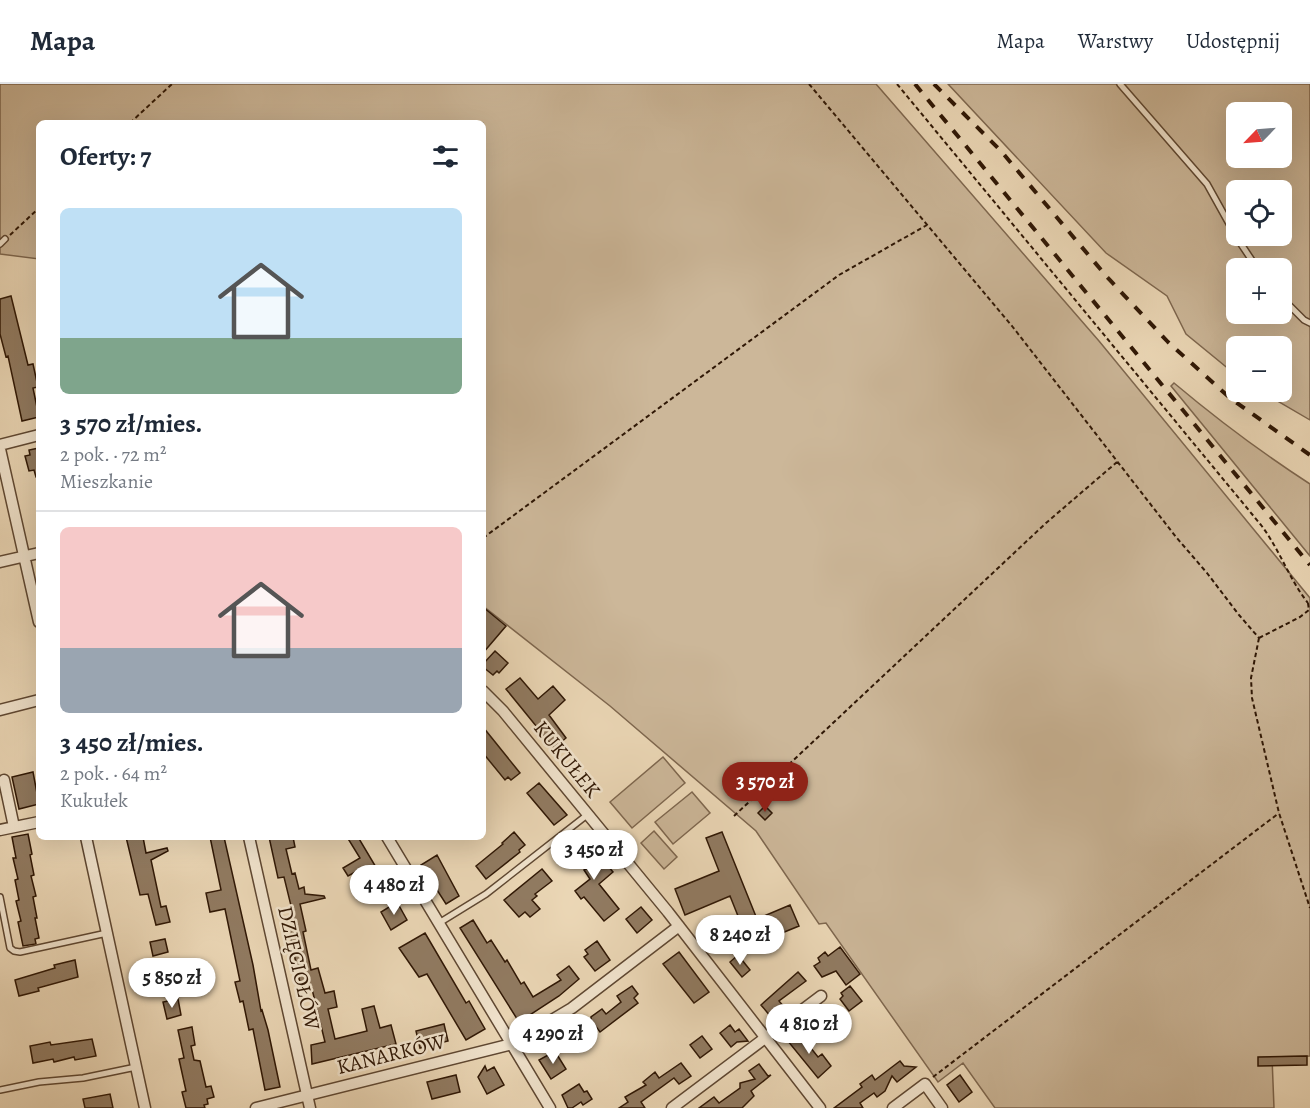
<!DOCTYPE html>
<html lang="pl">
<meta charset="utf-8">
<style>
:root{--surface:#fff;--page:#f2f2f3;--text:#1f2937;--muted:#747a83;--line:#e0e1e3;--accent:#8f2418}
body{margin:0;font-family:Alegreya,serif;background:var(--page);color:var(--text);height:100vh;display:flex;flex-direction:column;font-size:22px;white-space:nowrap}
*{box-sizing:border-box;margin:0}
p{font-size:20px;color:var(--muted)}
.icon{flex:none;width:33px;height:33px;fill:none;stroke:currentColor;stroke-width:2;stroke-linecap:round;stroke-linejoin:round}
.map{position:relative;flex:1;overflow:hidden}
.details{position:absolute;left:36px;top:36px;width:450px;height:720px;display:flex;flex-direction:column;background:var(--surface);border-radius:9px;box-shadow:0 6px 24px #0002}
.details>*{flex:none}
.needle{width:39px;rotate:245deg}
.fabs{position:absolute;left:1226px;top:18px;display:grid;gap:12px}
.fabs a{display:grid;place-items:center;width:66px;height:66px;border-radius:9px;background:var(--surface);box-shadow:0 6px 24px #0002;font-size:30px}
.price{position:absolute;translate:-50% -51px;padding:0 14px;border-radius:21px;background:#fff;color:#222;font-size:20px;line-height:39px;filter:drop-shadow(0 2px 3px #0008)}
.price::after{content:'';position:absolute;left:50%;top:36px;width:18px;height:14px;margin-left:-9px;background:inherit;clip-path:polygon(0 0,100% 0,50% 100%)}
.price.on{background:var(--accent);color:#fff}
ul{padding:0;list-style:none}
li{display:grid;align-content:center;gap:12px;height:318px;padding:0 24px}
li+li{border-top:2px solid var(--line)}
li span{display:grid;place-items:center;height:186px;border-radius:9px;color:#555}
li>.icon{margin-inline-start:auto}
span .icon{width:108px;height:108px;fill:#fffc;stroke-width:1}
li b{font-size:26px}
h2{display:flex;justify-content:space-between;align-items:center;height:72px;padding:0 24px;font-size:26px}
header{display:flex;align-items:center;gap:36px;box-sizing:border-box;height:84px;padding:0 30px;background:var(--surface);border-bottom:2px solid var(--line)}
header strong{font-size:28px}
nav{display:flex;gap:33px;margin-inline-start:auto;font-size:21px}
.map>svg:first-child{display:block}
.green{fill:#ccb799;stroke:#7e674f;stroke-width:1.5;fill-rule:evenodd}
.building{fill:#917b62;stroke:#2f1705;stroke-width:1.5}
.lines{fill:none;stroke-linecap:round;stroke-linejoin:round}
.service-casing{stroke:#5e4732;stroke-width:8}
.minor-casing{stroke:#5e4732;stroke-width:13}
.path{stroke:#2f1705;stroke-width:2;stroke-dasharray:4.5 3;stroke-linecap:butt}
.service{stroke:#f3e6d0;stroke-width:5}
.minor{stroke:#f3e6d0;stroke-width:10}
.rail{stroke:#2f1705;stroke-width:4;stroke-dasharray:10 10;stroke-linecap:butt}
.labels{text-anchor:middle;stroke-width:5;stroke-linejoin:round;paint-order:stroke}
.street-label{font-size:21px;fill:#2f1705;stroke:#f3e6d0}
</style>
<header>
<strong>Mapa</strong>
<nav><a>Mapa</a><a>Warstwy</a><a>Udostępnij</a></nav>
</header>
<div class="map">
<svg width="1310" height="1024" viewBox="0 0 1310 1024">
<rect width="100%" height="100%" fill="#ecd8b7"/>
<filter id="stains"><feTurbulence type="fractalNoise" baseFrequency=".00333" numOctaves="4"/><feColorMatrix values="0 0 0 0 .2 0 0 0 0 .09 0 0 0 0 .02 0 0 0 .5 -.17"/></filter>
<radialGradient id="worn" r=".72"><stop offset=".6" stop-color="#630" stop-opacity="0"/><stop offset="1" stop-color="#630" stop-opacity=".3"/></radialGradient>
<path class="green" d="M0,0H876L1099,257L1310,514V972L1272,973L1274,1024H995L963,979L938,998L826,839L819,840L756,747L610,622L483,522V39H39V175L0,170Z
M948,0H1310V336L1262,308H1281V262H1236V291L1186,250L1167,212L1106,169ZM1236,28H1281V74H1236ZM1236,106H1281V152H1236ZM1236,184H1281V230H1236Z
M1174,299C1218,336 1262,369 1310,400V472L1171,302Z
M663,673L685,699L632,744L610,718Z
M692,708L710,729L673,760L655,738Z
M654,747L677,773L664,785L641,759Z"/>
<path class="building" d="M11,212L28,281L33,280L38,303L33,304L39,333L22,337L8,272L6,273L0,250V215Z
M39,364V393H36L34,386L29,387L25,372L30,371L29,366Z
M483,523L506,542L483,569Z
M495,567L508,579L499,589L497,587L493,591L483,583V580Z
M520,594L538,615L553,602L565,616L549,631L566,654L554,664L506,605Z
M483,643L520,689L511,696L508,693L505,696L483,669Z
M33,688L39,720L19,725L12,693Z
M539,699L567,731L554,741L527,709Z
M765,722L772,729L765,736L758,729Z
M514,748L525,761L519,766L520,768L486,795L476,782L503,760L502,759Z
M722,748L757,835L790,821L799,842L750,862L730,812L685,831L675,805L719,787L706,754Z
M28,750L32,770L30,771L34,791L31,792L36,812L33,813L37,834H35L39,854L35,855L36,860L23,862L18,838L21,837L16,817L19,816L15,796L18,795L13,774H16L12,753Z
M588,750L586,763L597,778L604,777L613,788L599,800L619,825L604,837L584,813L581,815L575,807L590,795L584,786L586,785L570,764Z
M126,753H143L146,769L167,764L168,767L151,776L161,823L166,822L170,838L156,841L148,810L140,811Z
M210,753H224L253,881L261,927L262,926L268,946L280,1003L265,1006L253,945L249,946L243,917L240,918L235,898L240,897L225,825L210,828L206,809L221,806Z
M269,753H293L295,763L286,765L292,790L295,789L299,805L304,803L305,810L324,812L325,814L300,820L306,847L303,848L311,886L318,884L325,909L334,907L337,923L328,925L335,955L367,947L362,925L374,922L380,944L391,941L396,960L312,980L311,961L325,958L311,901L301,904L287,835L294,834L284,793L278,794Z
M347,753H358L386,800L372,808L359,786L348,792L343,784L360,774Z
M437,771L459,812L446,820L421,781Z
M542,785L552,797L535,810L537,812L532,816L540,825L530,833L525,828L519,833L504,816Z
M397,818L407,836L391,846L381,828Z
M641,823L652,836L637,849L626,835Z
M473,836L487,859L491,856L505,878L507,876L521,900L524,898L533,913L561,896L557,891L569,882L579,895L559,912L519,938L460,844Z
M425,849L466,919L469,917L485,945L466,956L427,890L419,893L399,864Z
M165,855L168,868L153,872L150,858Z
M597,857L610,876L595,887L584,873L588,870L585,866Z
M840,863L860,890L846,901L836,887L822,893L814,882L820,878L818,874L825,868L828,872Z
M679,868L709,908L694,919L663,880Z
M738,871L750,886L742,893L730,878Z
M75,876L78,893L38,904L39,907L19,912L15,896L55,884L54,881Z
M181,882L185,899L168,903L164,886Z
M798,888L806,897L779,917L784,923L771,933L761,921Z
M632,902L638,910L634,914L638,919L600,948L591,936V933L602,925L606,930L621,918L617,912Z
M850,902L862,917L849,927L840,915L843,912L841,909Z
M178,915L181,931L167,935L163,918Z
M830,931L837,932L836,941L840,946L828,955L817,941Z
M444,940L448,957L420,964L416,947Z
M730,941L735,948L739,945L748,957L737,958L731,963L720,949Z
M192,943L195,961L191,962L194,976L200,977L206,1003L211,1002L214,1013L207,1015L208,1020L204,1021L205,1024H186L182,1008L186,1007L179,975L184,974L178,946Z
M570,945L579,958L568,965L560,952Z
M798,948L818,973L822,970L831,982L818,994L787,956Z
M702,952L712,965L700,974L690,961Z
M92,955L96,972L75,976L74,973L54,978L53,975L33,979L30,962L50,958L51,961Z
M556,969L566,985L551,995L539,976L548,971L549,973Z
M1307,972V981L1258,982V973Z
M900,977L904,982L916,983L897,998L892,992L885,1007L877,1013L874,1009L860,1019L863,1024H834L862,1003L860,1000L872,991L875,996Z
M681,979L691,992L679,1000L674,994L641,1018L645,1024H619L628,1018L625,1013L646,1001L643,998L655,988L659,994Z
M759,980L768,992L771,991L751,1007L754,1012L742,1024H699L714,1013L719,1019L740,1004V999L755,995L749,987Z
M485,982L487,987L494,983L504,1001L487,1010L478,993Z
M456,991L460,1008L432,1015L427,998Z
M960,991L972,1008L959,1018L947,1001Z
M579,1000L584,1008L587,1007L592,1015L583,1021L581,1018L572,1024H568L562,1011Z
M110,1010L113,1024H85L83,1015Z"/>
<g class="lines">
<g class="service-casing">
<path id="service" d="M1120,0L1207,100L1237,154L1257,184
M0,160L5,155
M1281,213L1304,236L1310,239
M0,813L10,864L14,867L20,868L107,849
M439,839L486,810L587,731
M0,1006L39,998L83,994L136,983"/>
</g>
<g class="minor-casing">
<path id="minor" d="M0,361L39,351
M0,365L39,538
M0,478L39,469
M483,607L503,627L668,828L820,1024
M0,626L39,616
M4,696L14,743
M0,746L39,738
M86,753L145,1024
M249,753L310,1024
M387,753L550,1024
M256,1024L512,960L572,924L679,842
M672,1024L821,912
M893,1024L925,1000L942,1024"/>
</g>
<path class="path" d="M809,0L1012,242L1176,453L1207,489L1239,531L1259,554
M897,0L1261,441C1280,466 1289,495 1308,519
M130,39L172,0
M10,151L39,124
M483,454L839,191L927,141
M1259,554L1251,594L1252,614L1279,729L1310,824
M1259,554L1300,533L1309,526L1308,519L1310,518
M734,732L1046,439L1117,378
M933,993L1279,729"/>
<use href="#service" class="service"/>
<use href="#minor" class="minor"/>
<path class="rail" d="M915,0L1310,481
M934,0L1001,67L1107,193L1168,258L1230,314L1310,371"/>
</g>
<g class="labels">
<g class="street-label">
<text transform="translate(567 675) rotate(51)" y="7">KUKUŁEK</text>
<text transform="translate(299 884) rotate(77)" y="7">DZIĘCIOŁÓW</text>
<text transform="translate(391 970) rotate(-14)" y="7">KANARKÓW</text>
</g>
</g>
<rect width="100%" height="100%" filter="url(#stains)"/>
<rect width="100%" height="100%" fill="url(#worn)"/>
</svg>
<div class="fabs">
<a><svg class="needle" viewBox="-14 -14 28 28"><path d="M0-13l5 13h-10z" fill="#e53935"/><path d="M0 13l5-13h-10z" fill="#747a83"/></svg></a>
<a><svg class="icon" aria-label="locate" viewBox="0 0 24 24"><circle cx="12" cy="12" r="6"/><path d="M12 2v4M12 18v4M2 12h4M18 12h4"/></svg></a>
<a>+</a>
<a>−</a>
</div>
<b class="price on" style="left:765px;top:729px">3 570 zł</b>
<b class="price" style="left:594px;top:797px">3 450 zł</b>
<b class="price" style="left:394px;top:832px">4 480 zł</b>
<b class="price" style="left:740px;top:882px">8 240 zł</b>
<b class="price" style="left:172px;top:925px">5 850 zł</b>
<b class="price" style="left:809px;top:971px">4 810 zł</b>
<b class="price" style="left:553px;top:981px">4 290 zł</b>
<section class="details">
<h2>Oferty: 7<svg class="icon" aria-label="filters" viewBox="0 0 24 24"><path d="M4 7h16M4 17h16"/><circle cx="9" cy="7" r="2"/><circle cx="15" cy="17" r="2"/></svg></h2>
<ul>
<li><span style="background:linear-gradient(#bfe0f5 70%,#7fa58c 0)"><svg class="icon" aria-label="home" viewBox="0 0 24 24"><path d="M3 11l9-7 9 7M6 9v11h12V9"/></svg></span><div><b>3 570 zł/mies.</b><p>2 pok. · 72 m²</p><p>Mieszkanie</p></div></li>
<li><span style="background:linear-gradient(#f6c9c9 65%,#9aa5b1 0)"><svg class="icon" aria-label="home" viewBox="0 0 24 24"><path d="M3 11l9-7 9 7M6 9v11h12V9"/></svg></span><div><b>3 450 zł/mies.</b><p>2 pok. · 64 m²</p><p>Kukułek</p></div></li>
</ul>
</section>
</div>
